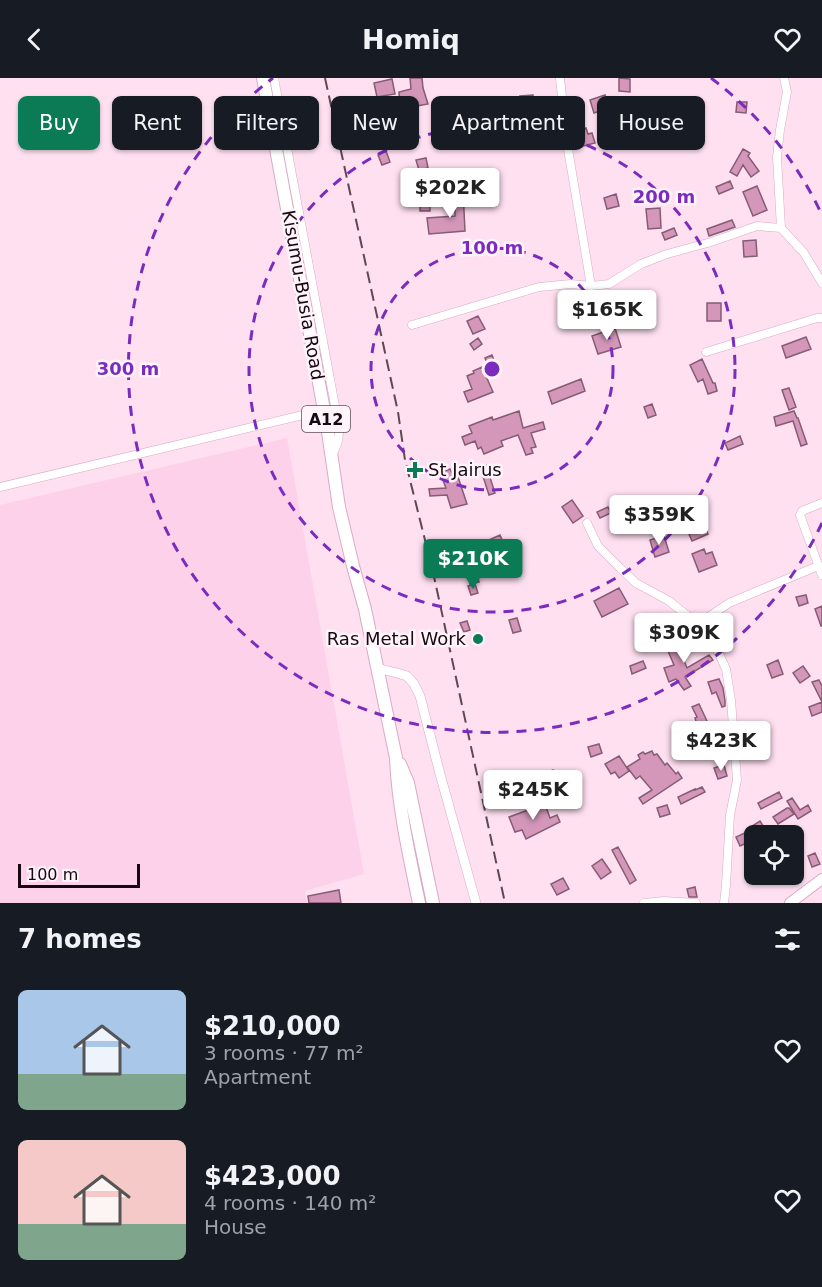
<!DOCTYPE html>
<meta charset="utf-8">
<style>
:root{--surface:#171b24;--page:#242831;--text:#f1f3f6;--muted:#9ea1a6;--accent:#0b7b56}
body{margin:0;font-family:"DejaVu Sans",sans-serif;background:var(--page);color:var(--text);height:100vh;display:flex;flex-direction:column;font-size:22px;white-space:nowrap}
*{box-sizing:border-box;margin:0}
p{font-size:20px;color:var(--muted)}
.icon{flex:none;width:33px;height:33px;fill:none;stroke:currentColor;stroke-width:2;stroke-linecap:round;stroke-linejoin:round}
.map{position:relative;height:825px;overflow:hidden}
.drawer{display:flex;flex-direction:column;background:var(--surface);flex:1}
.drawer>*{flex:none}
.top-card{position:absolute;left:18px;top:18px;width:786px;height:54px;display:flex;gap:12px}
.fabs{position:absolute;left:744px;top:747px;display:grid;gap:12px}
.fabs a{display:grid;place-items:center;width:60px;height:60px;border-radius:9px;background:var(--surface);box-shadow:0 2px 4px #0004;font-size:30px}
.scale{position:absolute;left:18px;bottom:15px;width:122px;box-sizing:border-box;padding-left:6px;border:3px solid #180812;border-top:0;font-size:16px;line-height:21px;white-space:nowrap;color:#180812;-webkit-text-stroke:4px #fef4fa;paint-order:stroke}
.price{position:absolute;translate:-50% -51px;padding:0 14px;border-radius:6px;background:#fff;color:#222;font-size:20px;line-height:39px;filter:drop-shadow(0 2px 3px #0008)}
.price::after{content:'';position:absolute;left:50%;top:36px;width:18px;height:14px;margin-left:-9px;background:inherit;clip-path:polygon(0 0,100% 0,50% 100%)}
.price.on{background:var(--accent);color:#fff}
ul{padding:0;list-style:none}
li{display:flex;align-items:center;gap:18px;height:150px;padding:0 18px}
li span{display:grid;place-items:center;flex:none;width:168px;height:120px;border-radius:9px;color:#555}
li>.icon{margin-inline-start:auto}
span .icon{width:72px;height:72px;fill:#fffc;stroke-width:1}
li b{font-size:26px}
h2{display:flex;justify-content:space-between;align-items:center;height:72px;padding:0 18px;font-size:26px}
.chip{padding:0 21px;border-radius:9px;background:var(--surface);box-shadow:0 2px 4px #0004;font-size:21px;line-height:54px}
.chip.on{background:var(--accent);color:#fff}
header{display:flex;justify-content:space-between;align-items:center;height:78px;padding:0 18px;background:var(--surface);font-size:27px;font-weight:600}
.map>svg:first-child{display:block}
.built{fill:#fed1ea}
.building{fill:#d497ba;stroke:#865b74;stroke-width:1.5}
.lines{fill:none;stroke-linecap:round;stroke-linejoin:round}
.minor-casing{stroke:#daaac6;stroke-width:9}
.tertiary-casing{stroke:#daaac6;stroke-width:10}
.secondary-casing{stroke:#daaac6;stroke-width:12}
.trunk-casing{stroke:#daaac6;stroke-width:14}
.minor{stroke:#fff;stroke-width:8}
.tertiary{stroke:#fff;stroke-width:9}
.secondary{stroke:#fff;stroke-width:10}
.trunk{stroke:#fff;stroke-width:12}
.rail{stroke:#5d4955;stroke-width:2;stroke-dasharray:12 6;stroke-linecap:butt}
.ring{fill:none;stroke:#7b2cbf;stroke-width:3;stroke-dasharray:10 8}
.poi-dot{fill:#0b7b56;stroke:#fef4fa;stroke-width:2}
.labels{text-anchor:middle;stroke-width:5;stroke-linejoin:round;paint-order:stroke}
.shield{fill:#fef4fa;stroke:#5d4f58;stroke-width:1.5}
.shield-label{font-size:16px;font-weight:bold;fill:#180812}
.street-label{font-size:18px;fill:#180812;stroke:#fef4fa}
.poi-label{font-size:18px;fill:#180812;stroke:#fef4fa;text-anchor:start}
.centre{fill:#7b2cbf;stroke:#fef4fa;stroke-width:3}
.ring-label{font-size:18px;text-anchor:middle;font-weight:bold;fill:#7b2cbf;stroke:#fef4fa;stroke-width:5;stroke-linejoin:round;paint-order:stroke}
</style>
<header><svg class="icon" aria-label="back" viewBox="0 0 24 24"><path d="M15 5l-7 7 7 7"/></svg>Homiq<svg class="icon" aria-label="heart" viewBox="0 0 24 24"><path d="M12 20l-8-8c-3-5 5-10 8-4 3-6 11-1 8 4z"/></svg></header>
<div class="map">
<svg width="822" height="825" viewBox="0 0 822 825">
<rect width="100%" height="100%" fill="#ffe0f1"/>
<path class="built" d="M287,360L364,796L305,813L307,825H0V427Z"/>
<path class="building" d="M410,0H422L423,10L428,26L400,31L399,14L411,11Z
M619,0L630,1V14L619,13Z
M392,1L395,16L377,19L374,5Z
M533,17V24L521,25L520,18Z
M605,17L609,30L594,35L590,22Z
M547,21L556,23L558,33L556,40L543,37Z
M737,24H747L746,35L736,34Z
M645,31V42H629V45H619V32Z
M586,50L588,56L592,55L595,65L579,69L575,54Z
M743,71L750,75L748,78L759,93L751,99L743,87L737,98L730,94Z
M386,73L390,84L382,87L378,77Z
M426,80L428,90L419,92L416,82Z
M730,103L733,110L719,116L716,109Z
M757,108L767,132L753,138L743,114Z
M455,112H463L465,153L429,156L427,140L455,138Z
M616,116L619,128L607,131L604,120Z
M422,123H430V133H420V124Z
M660,130L661,150L648,151L646,131Z
M732,142L735,149L709,158L707,151Z
M674,150L677,157L665,162L662,155Z
M756,162L757,178L744,179L743,163Z
M707,225H721V243H707Z
M478,238L485,251L473,256L467,243Z
M615,250L621,269L598,276L592,258Z
M806,259L811,271L786,280L782,268Z
M478,260L482,266L474,272L470,266Z
M492,277L495,285L488,288L485,280Z
M702,281L713,305H715L717,313L708,316L703,301L698,304L690,287Z
M482,289L493,314L468,324L464,314L472,311L467,298L474,295L473,293Z
M581,301L585,313L552,326L548,314Z
M789,310L796,329L789,332L782,312Z
M652,326L656,337L648,340L644,329Z
M519,333L523,350L543,344L545,351L531,355L536,369L531,370L533,375L526,377L518,357L501,363L503,368L484,376L481,369L478,371L475,363L465,367L462,359L472,355L469,348L492,339L493,342Z
M794,333L797,340H798L807,366L801,368L793,343L776,348L774,339Z
M740,358L743,366L728,372L725,365Z
M486,387L495,415L489,417L480,389Z
M450,391L453,397L457,396L467,426L451,430L447,417L430,418L429,411L446,410L440,395Z
M572,422L583,438L573,445L562,429Z
M625,423L629,431L622,435L618,426Z
M608,429L611,435L600,440L597,434Z
M660,433L666,446L660,449L658,445L633,454L630,447Z
M701,440L708,456L692,463L685,447Z
M500,457L504,466L493,471L489,462Z
M664,458L669,474L655,479L650,462Z
M704,471L706,476L712,474L717,487L699,494L692,476Z
M476,495L479,504L470,506L468,497Z
M475,506L478,515L471,517L468,508Z
M619,510L628,526L602,539L594,523Z
M806,517L808,525L799,528L796,519Z
M822,528V548H821L815,531Z
M517,540L521,553L513,555L509,542Z
M467,543L470,552L464,554L460,545Z
M693,559L697,567L681,575L687,590L709,577L713,582L685,599L691,608L684,612L676,601L669,604L664,590L674,587L668,573L679,568L678,567Z
M778,582L783,596L772,600L767,587Z
M643,583L646,590L632,596L630,588Z
M803,588L810,598L800,605L793,595Z
M719,601L723,610L725,623V628L722,629L716,614L712,616L708,604Z
M819,602L822,608V634L812,638L809,629L822,624L812,604Z
M699,626L707,643L697,647L695,640L697,639L692,629Z
M698,653L702,665L686,671L681,659Z
M761,657L767,667L749,676L743,666Z
M599,666L602,675L591,679L588,669Z
M652,673L654,677L657,676L665,687L667,685L676,696L678,694L682,700L643,726L639,720L652,712L640,698L636,701L627,689L640,681L638,677L643,674L645,676Z
M619,678L629,693L619,700L615,694L611,696L605,686Z
M724,687L727,698L718,701L714,690Z
M553,692L555,700L543,704L541,697Z
M702,709L705,714L681,726L678,719L695,711V712Z
M779,714L782,720L761,731L758,725Z
M792,720L800,732L808,727L811,733L798,741L787,723Z
M545,726L550,740L557,737L560,744L526,761L522,752L515,754L509,739Z
M667,727L670,736L660,739L657,730Z
M787,730H789L794,736L778,746L773,739Z
M760,743L765,751L748,762L749,764L740,768L736,759L747,754L746,752Z
M618,769L636,802L630,806L612,772Z
M815,775L820,786L812,789L808,778Z
M602,781L611,794L601,801L592,788Z
M563,800L569,811L557,817L551,806Z
M695,809L697,819H689L687,811Z
M339,812L341,825H309L308,818Z"/>
<g class="lines">
<g class="minor-casing">
<path id="minor" d="M274,0L338,344C340,359 339,364 332,377
M560,0L567,65L591,208
M784,0L787,14L780,52L777,79L781,150L804,175L822,205
M412,247L539,209L571,206L591,208L609,206L641,186L667,176L711,164L757,148L781,150
M706,274L817,240H822
M0,409L324,332
M822,425L802,433L800,437L822,497
M587,445L598,468L620,490L636,505L669,523L698,546L714,565L726,591L731,622L737,702L730,737L726,807L724,825
M698,546L729,525L818,488
M644,825L664,823L696,825"/>
</g>
<g class="tertiary-casing">
<path id="tertiary" d="M377,590L397,595L407,598L414,606L420,618L440,696L476,825"/>
</g>
<g class="secondary-casing">
<path id="secondary" d="M790,825L822,801"/>
</g>
<g class="trunk-casing">
<path id="trunk" d="M263,0L328,354L339,429L353,488L365,531L396,680C398,728 409,777 419,825
M400,686L408,705L433,825"/>
</g>
<use href="#minor" class="minor"/>
<use href="#tertiary" class="tertiary"/>
<use href="#secondary" class="secondary"/>
<use href="#trunk" class="trunk"/>
<path class="rail" d="M325,0L398,334L405,382L433,494L505,825"/>
</g>
<g class="ring">
<circle cx="492" cy="291" r="121"/>
<circle cx="492" cy="291" r="243"/>
<path d="M822 445A364 364 0 1 1 273 0M711 0A364 364 0 0 1 822 137"/>
</g>
<g class="poi-dot">
<path d="M412 383h6v6h6v6h-6v6h-6v-6h-6v-6h6z"/>
<circle cx="478" cy="561" r="6"/>
</g>
<g class="labels">
<rect class="shield" x="302" y="328" width="48" height="26" rx="4.5"/>
<g class="shield-label">
<text x="326" y="347">A12</text>
</g>
<g class="street-label">
<text transform="translate(303 217) rotate(80)" y="6">Kisumu-Busia Road</text>
</g>
<g class="poi-label">
<text x="428" y="398">St Jairus</text>
<text x="466" y="567" text-anchor="end">Ras Metal Work</text>
</g>
</g>
<circle cx="492" cy="291" r="9" class="centre"/>
<g class="ring-label">
<text x="664" y="125">200 m</text>
<text x="492" y="176">100 m</text>
<text x="128" y="297">300 m</text>
</g>
</svg>
<div class="fabs">
<a><svg class="icon" aria-label="locate" viewBox="0 0 24 24"><circle cx="12" cy="12" r="6"/><path d="M12 2v4M12 18v4M2 12h4M18 12h4"/></svg></a>
</div>
<div class="scale">100 m</div>
<b class="price" style="left:450px;top:141px">$202K</b>
<b class="price" style="left:607px;top:263px">$165K</b>
<b class="price" style="left:659px;top:468px">$359K</b>
<b class="price on" style="left:473px;top:512px">$210K</b>
<b class="price" style="left:684px;top:586px">$309K</b>
<b class="price" style="left:721px;top:694px">$423K</b>
<b class="price" style="left:533px;top:743px">$245K</b>
<div class="top-card">
<a class="chip on">Buy</a>
<a class="chip">Rent</a>
<a class="chip">Filters</a>
<a class="chip">New</a>
<a class="chip">Apartment</a>
<a class="chip">House</a>
</div>
</div>
<section class="drawer">
<h2>7 homes<svg class="icon" aria-label="filters" viewBox="0 0 24 24"><path d="M4 7h16M4 17h16"/><circle cx="9" cy="7" r="2"/><circle cx="15" cy="17" r="2"/></svg></h2>
<ul>
<li><span style="background:linear-gradient(#a9c7e8 70%,#7fa58c 0)"><svg class="icon" aria-label="home" viewBox="0 0 24 24"><path d="M3 11l9-7 9 7M6 9v11h12V9"/></svg></span><div><b>$210,000</b><p>3 rooms · 77 m²</p><p>Apartment</p></div><svg class="icon" aria-label="heart" viewBox="0 0 24 24"><path d="M12 20l-8-8c-3-5 5-10 8-4 3-6 11-1 8 4z"/></svg></li>
<li><span style="background:linear-gradient(#f6c9c9 70%,#7fa58c 0)"><svg class="icon" aria-label="home" viewBox="0 0 24 24"><path d="M3 11l9-7 9 7M6 9v11h12V9"/></svg></span><div><b>$423,000</b><p>4 rooms · 140 m²</p><p>House</p></div><svg class="icon" aria-label="heart" viewBox="0 0 24 24"><path d="M12 20l-8-8c-3-5 5-10 8-4 3-6 11-1 8 4z"/></svg></li>
</ul>
</section>
